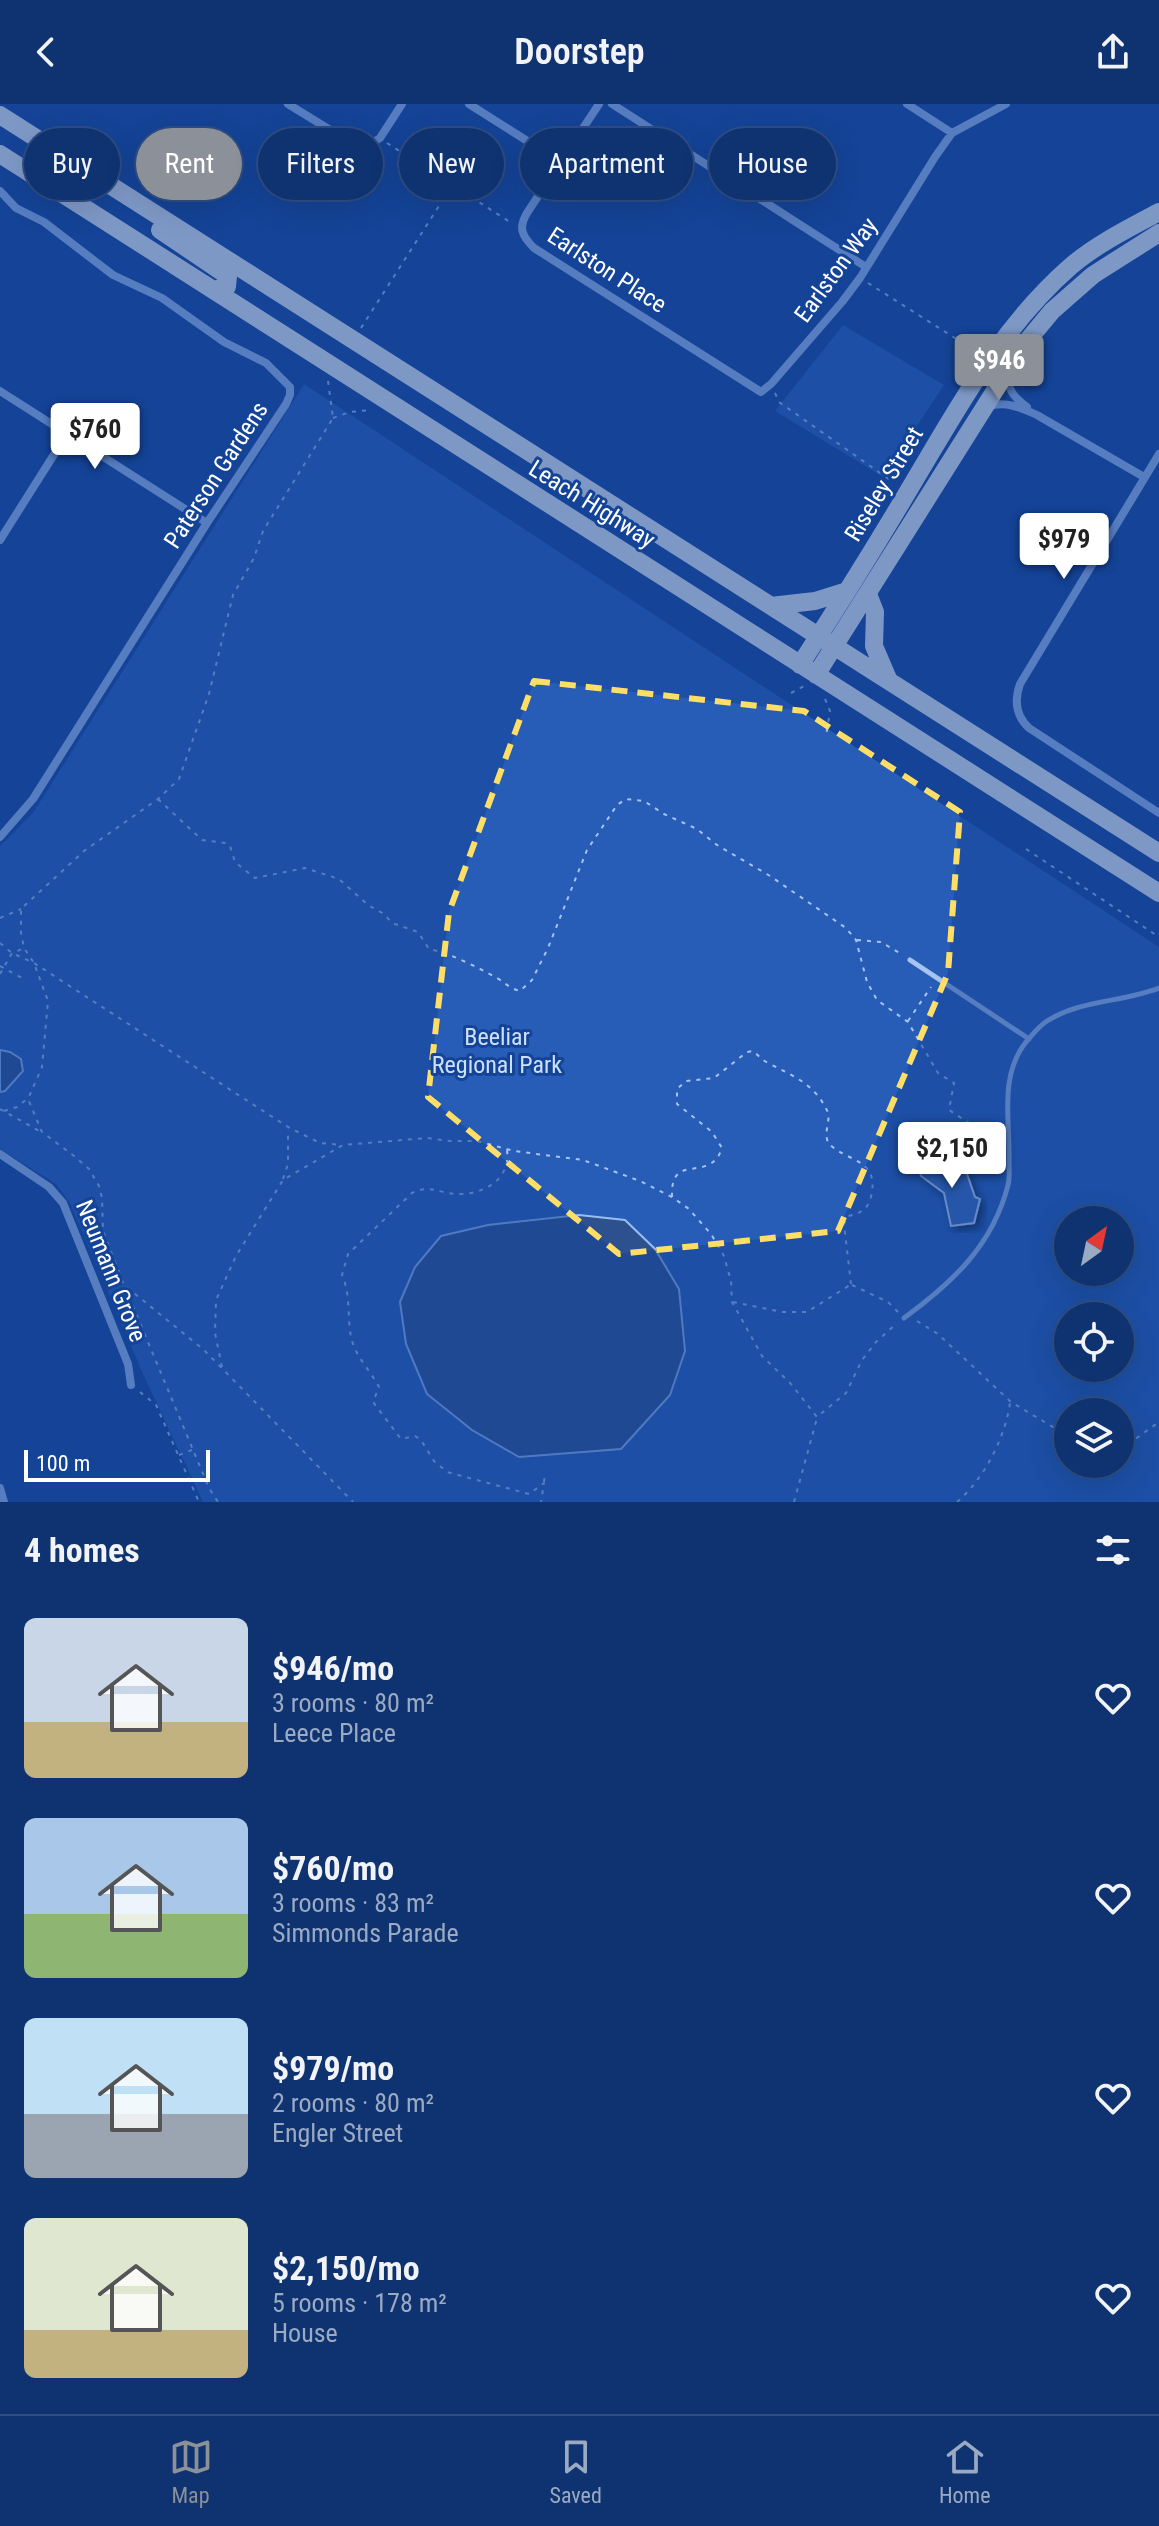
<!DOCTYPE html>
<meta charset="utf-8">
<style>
:root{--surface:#0f3371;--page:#183b76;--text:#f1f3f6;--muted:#9baac3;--line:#2f4e84;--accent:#8c9099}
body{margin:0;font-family:"Roboto Condensed",sans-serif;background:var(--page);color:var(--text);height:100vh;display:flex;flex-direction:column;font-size:30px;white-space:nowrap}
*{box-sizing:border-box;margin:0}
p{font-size:26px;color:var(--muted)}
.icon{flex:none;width:44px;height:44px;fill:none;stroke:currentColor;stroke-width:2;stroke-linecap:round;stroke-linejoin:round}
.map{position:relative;height:1398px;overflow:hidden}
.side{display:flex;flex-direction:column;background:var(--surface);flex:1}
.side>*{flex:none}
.hud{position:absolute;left:24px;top:24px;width:1112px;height:72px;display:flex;gap:16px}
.needle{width:52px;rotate:33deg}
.buttons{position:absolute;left:1054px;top:1102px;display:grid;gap:16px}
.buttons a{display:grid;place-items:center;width:80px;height:80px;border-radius:50%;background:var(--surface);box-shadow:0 8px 32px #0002,0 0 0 2px var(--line);font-size:40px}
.scale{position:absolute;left:24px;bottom:20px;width:186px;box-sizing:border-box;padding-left:8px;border:4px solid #fff;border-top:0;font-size:22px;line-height:28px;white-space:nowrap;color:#fff;-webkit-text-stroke:6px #144497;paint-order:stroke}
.price{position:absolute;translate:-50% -68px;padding:0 18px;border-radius:8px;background:#fff;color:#222;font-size:26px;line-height:52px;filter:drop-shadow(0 2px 4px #0008)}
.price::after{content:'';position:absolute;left:50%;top:48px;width:24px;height:18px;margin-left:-12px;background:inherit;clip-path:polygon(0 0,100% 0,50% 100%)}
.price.on{background:var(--accent);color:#fff}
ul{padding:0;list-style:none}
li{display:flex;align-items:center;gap:24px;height:200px;padding:0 24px}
li span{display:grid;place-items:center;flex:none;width:224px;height:160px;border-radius:12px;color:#555}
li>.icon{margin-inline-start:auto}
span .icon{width:96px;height:96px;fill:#fffc;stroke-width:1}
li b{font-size:34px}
h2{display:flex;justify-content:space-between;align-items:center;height:96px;padding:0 24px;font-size:34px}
.pill{padding:0 28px;border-radius:36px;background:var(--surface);box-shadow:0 8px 32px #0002,0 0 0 2px var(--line);font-size:28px;line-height:72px}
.pill.on{background:var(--accent);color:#fff}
header{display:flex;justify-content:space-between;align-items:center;height:104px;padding:0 24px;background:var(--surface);font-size:36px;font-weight:600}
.menu{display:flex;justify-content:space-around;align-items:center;height:112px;border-top:2px solid var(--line);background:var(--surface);font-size:22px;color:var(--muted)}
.menu a{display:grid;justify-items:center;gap:4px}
.menu .on{color:var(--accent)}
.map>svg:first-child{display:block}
.green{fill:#275db6;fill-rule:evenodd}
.water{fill:#2d508f;stroke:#98bdf5;stroke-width:2}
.building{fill:#3d6ebf;stroke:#cde0fd;stroke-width:2;filter:url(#shadow)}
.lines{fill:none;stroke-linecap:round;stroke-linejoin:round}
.path{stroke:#a6c3f2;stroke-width:2;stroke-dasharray:4 6;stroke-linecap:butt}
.lane{stroke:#a6c3f2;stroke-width:5}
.street{stroke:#a6c3f2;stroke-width:8}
.highway{stroke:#fff;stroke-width:18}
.marked{fill:none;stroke:#ffde67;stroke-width:6;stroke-dasharray:16 10;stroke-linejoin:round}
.labels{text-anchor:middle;stroke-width:6;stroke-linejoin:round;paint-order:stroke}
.street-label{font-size:24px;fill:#fff;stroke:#144497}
.park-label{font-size:24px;fill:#cde0fd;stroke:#144497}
</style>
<header><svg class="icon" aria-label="back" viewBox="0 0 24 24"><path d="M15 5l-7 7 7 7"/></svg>Doorstep<svg class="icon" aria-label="share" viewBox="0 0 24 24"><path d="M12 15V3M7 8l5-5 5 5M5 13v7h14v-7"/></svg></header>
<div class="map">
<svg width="1159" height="1398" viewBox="0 0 1159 1398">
<defs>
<filter id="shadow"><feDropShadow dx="4.5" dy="4.5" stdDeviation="4" flood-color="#0009"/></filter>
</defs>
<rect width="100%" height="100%" fill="#144497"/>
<path class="green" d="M843,221L944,281L883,373L775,307Z
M304,280L1159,843V1398H203L143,1270L70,1099L56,1080L0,1045V742L33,709ZM1068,1116H1120V1168H1068ZM1068,1212H1120V1264H1068ZM1068,1308H1120V1360H1068Z"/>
<path class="water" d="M0,946L10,948L21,955L23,967L5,987L0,988Z
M579,1111L625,1116L655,1145L679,1185L685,1247L670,1291L621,1345L519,1353L472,1326L427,1290L406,1240L400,1198L415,1163L441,1132L488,1121Z"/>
<path class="building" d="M939,1052L967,1070L975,1093L980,1095L974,1119L951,1122L944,1089L921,1072L918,1062L924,1061L929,1055Z"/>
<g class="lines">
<path class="path" d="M387,39L513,120
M868,179L977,248
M361,224L453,80
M328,277L333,314L263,427L254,454L233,491L209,590L179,675L158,695L84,747L21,805V829L24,844L34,859L48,897L42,963L28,995L42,1028L74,1052L89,1065L99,1082L102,1094L103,1127L124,1181L204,1246L353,1398
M775,289L779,298L893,378
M333,314L350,308L370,306
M791,589L804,582
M825,595L830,607L826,632
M158,695L202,736L226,739L230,742L235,758L255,774L305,764L339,775L368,801L384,810L392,819L418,828L429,845C450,849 479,864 497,874C505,879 511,885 520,887L532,876L548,844L587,746L617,701L626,695L644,697L664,710L697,725L717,741L770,772L846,824L856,836L867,878L877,896L908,918L938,969L954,979L949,1006L975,1023L987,1056L1000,1070
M1026,745L1159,833
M0,814L21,805
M857,836L881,838L903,851
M0,839L12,849L34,859L288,1023L320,1039L342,1041
M0,862L24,875
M0,870L12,849L22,845
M908,917L931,883
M0,1005L41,1028
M4,1007L17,1003L27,995
M507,1046C511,1076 483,1091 456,1090C437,1089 431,1080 412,1089L348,1150L342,1171C351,1191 347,1212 351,1233C355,1252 370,1266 379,1283L373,1298L401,1335L415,1332L421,1336L434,1357L447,1368L529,1390L544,1379L541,1398
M283,1075L288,1060V1026
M672,1093C670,1046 710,1081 722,1044L712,1028L677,1000V985L686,977L714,974L747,948L753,947C758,951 762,956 768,959C795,973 817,981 829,1011L826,1031L828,1039C848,1059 880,1054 871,1093C868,1105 860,1110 848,1112L844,1120L851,1180
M852,1181L888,1198L898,1208
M125,1183L209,1384L218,1398
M733,1198L782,1208H807L850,1181
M917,1217L938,1230L1011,1298L1068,1332
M222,1263L215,1229L216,1196L236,1152L283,1076L343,1041L427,1034L450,1037H477L514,1047L583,1056L640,1077L672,1093L689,1105L711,1130L724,1152L731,1177L732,1198L762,1252L791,1280L817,1313L846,1289L862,1256L876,1238L896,1220
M140,1288L156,1301L199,1398
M1120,1346L1159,1318
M179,1351L192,1346
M544,1378L545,1369
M794,1398L817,1314
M957,1398C984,1375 1005,1334 1010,1299"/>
<path class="lane" d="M910,856L1029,935
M904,1214C952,1179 993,1141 1008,1081C1010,1074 1009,1065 1009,1057C1010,1016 999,972 1026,938C1032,931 1039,922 1047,917C1080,896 1123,898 1159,884"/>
<path class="street" d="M288,0L353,40L368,42L380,34L402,0
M469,0L559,57
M599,0L527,109C518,124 522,132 534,144L761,288L771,280L842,198L860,174L935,53L952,29L1006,0
M612,0L866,163
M907,0L952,29
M0,87L16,104L44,118L113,171L162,194L224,238L266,259L290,283V291L286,300L207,419L33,695L0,733
M1008,272C1007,286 1016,295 1027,303
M0,287L207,419
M988,303C1004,296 1022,304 1037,311L1144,373
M1159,350L1020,580C1014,597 1016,612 1029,624L1159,709
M0,436L67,330
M0,1050L49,1083L63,1099L128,1260L131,1281
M0,1384L4,1398"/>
<path class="highway" d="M0,11L1159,749
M0,50L1159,789
M160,126L228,172L227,182L214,186
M868,490L875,508L874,542L889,577
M771,502L815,497L847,487
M800,561C839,501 877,440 913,379C959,302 1002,222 1071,162C1097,140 1129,124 1159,108
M816,571L1023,242L1052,207L1093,171L1159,129"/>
</g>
<path d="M0 0H1159V1398H0ZM534,577L804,607L960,708L948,869L838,1127L619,1150L428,993L449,808Z" fill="#144497" fill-opacity=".55" fill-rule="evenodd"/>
<path class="marked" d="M534,577L804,607L960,708L948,869L838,1127L619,1150L428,993L449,808Z"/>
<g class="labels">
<g class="street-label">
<text transform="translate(607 166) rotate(33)" y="8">Earlston Place</text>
<text transform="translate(836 166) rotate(-54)" y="8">Earlston Way</text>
<text transform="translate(216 371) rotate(-57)" y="8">Paterson Gardens</text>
<text transform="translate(884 380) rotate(-59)" y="8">Riseley Street</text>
<text transform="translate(592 400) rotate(32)" y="8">Leach Highway</text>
<text transform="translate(111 1167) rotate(68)" y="8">Neumann Grove</text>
</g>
<g class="park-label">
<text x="497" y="941">Beeliar<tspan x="497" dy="28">Regional Park</tspan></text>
</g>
</g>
</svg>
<div class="buttons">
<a><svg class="needle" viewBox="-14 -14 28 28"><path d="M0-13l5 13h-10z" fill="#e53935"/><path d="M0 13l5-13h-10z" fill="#9baac3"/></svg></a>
<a><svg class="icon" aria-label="locate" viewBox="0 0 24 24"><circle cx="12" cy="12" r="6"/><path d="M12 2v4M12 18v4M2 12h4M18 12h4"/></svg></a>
<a><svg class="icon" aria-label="layers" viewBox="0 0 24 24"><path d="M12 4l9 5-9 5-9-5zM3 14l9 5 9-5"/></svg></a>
</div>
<div class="scale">100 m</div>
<b class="price on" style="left:999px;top:298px">$946</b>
<b class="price" style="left:95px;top:367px">$760</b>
<b class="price" style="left:1064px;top:477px">$979</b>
<b class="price" style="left:952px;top:1086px">$2,150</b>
<div class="hud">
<a class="pill">Buy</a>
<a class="pill on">Rent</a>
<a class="pill">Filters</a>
<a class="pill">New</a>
<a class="pill">Apartment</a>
<a class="pill">House</a>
</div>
</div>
<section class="side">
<h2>4 homes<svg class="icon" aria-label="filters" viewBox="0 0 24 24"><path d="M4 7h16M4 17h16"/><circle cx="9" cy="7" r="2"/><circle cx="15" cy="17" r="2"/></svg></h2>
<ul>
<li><span style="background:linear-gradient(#c9d6e8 65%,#c2b280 0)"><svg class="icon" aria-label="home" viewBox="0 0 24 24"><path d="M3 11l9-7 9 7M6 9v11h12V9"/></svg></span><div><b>$946/mo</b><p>3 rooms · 80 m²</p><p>Leece Place</p></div><svg class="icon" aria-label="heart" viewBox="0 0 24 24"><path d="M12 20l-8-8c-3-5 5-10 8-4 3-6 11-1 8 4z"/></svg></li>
<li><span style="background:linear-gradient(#a9c7e8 60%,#8fb573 0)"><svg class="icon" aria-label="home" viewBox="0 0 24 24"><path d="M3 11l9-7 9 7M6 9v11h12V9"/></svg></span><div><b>$760/mo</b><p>3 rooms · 83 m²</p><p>Simmonds Parade</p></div><svg class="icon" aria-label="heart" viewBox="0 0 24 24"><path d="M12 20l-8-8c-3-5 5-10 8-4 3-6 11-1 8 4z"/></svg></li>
<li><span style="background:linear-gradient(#bfe0f5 60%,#9aa5b1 0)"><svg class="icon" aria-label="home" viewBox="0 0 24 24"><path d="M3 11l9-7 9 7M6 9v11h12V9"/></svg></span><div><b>$979/mo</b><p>2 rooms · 80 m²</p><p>Engler Street</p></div><svg class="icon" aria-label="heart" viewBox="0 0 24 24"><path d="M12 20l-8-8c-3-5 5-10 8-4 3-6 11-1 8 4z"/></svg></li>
<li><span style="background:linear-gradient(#dfe7d0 70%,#c2b280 0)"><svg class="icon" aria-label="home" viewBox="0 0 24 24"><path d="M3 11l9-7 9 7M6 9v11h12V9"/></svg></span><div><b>$2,150/mo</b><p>5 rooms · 178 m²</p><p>House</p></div><svg class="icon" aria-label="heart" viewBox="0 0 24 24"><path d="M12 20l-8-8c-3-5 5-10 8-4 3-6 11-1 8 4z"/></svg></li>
</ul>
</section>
<nav class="menu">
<a class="on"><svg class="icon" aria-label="map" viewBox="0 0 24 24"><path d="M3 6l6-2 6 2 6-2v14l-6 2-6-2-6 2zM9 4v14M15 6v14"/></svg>Map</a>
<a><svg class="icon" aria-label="saved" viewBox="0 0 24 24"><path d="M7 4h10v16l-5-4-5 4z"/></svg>Saved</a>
<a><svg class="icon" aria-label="home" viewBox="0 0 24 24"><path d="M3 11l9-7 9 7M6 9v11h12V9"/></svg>Home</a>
</nav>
